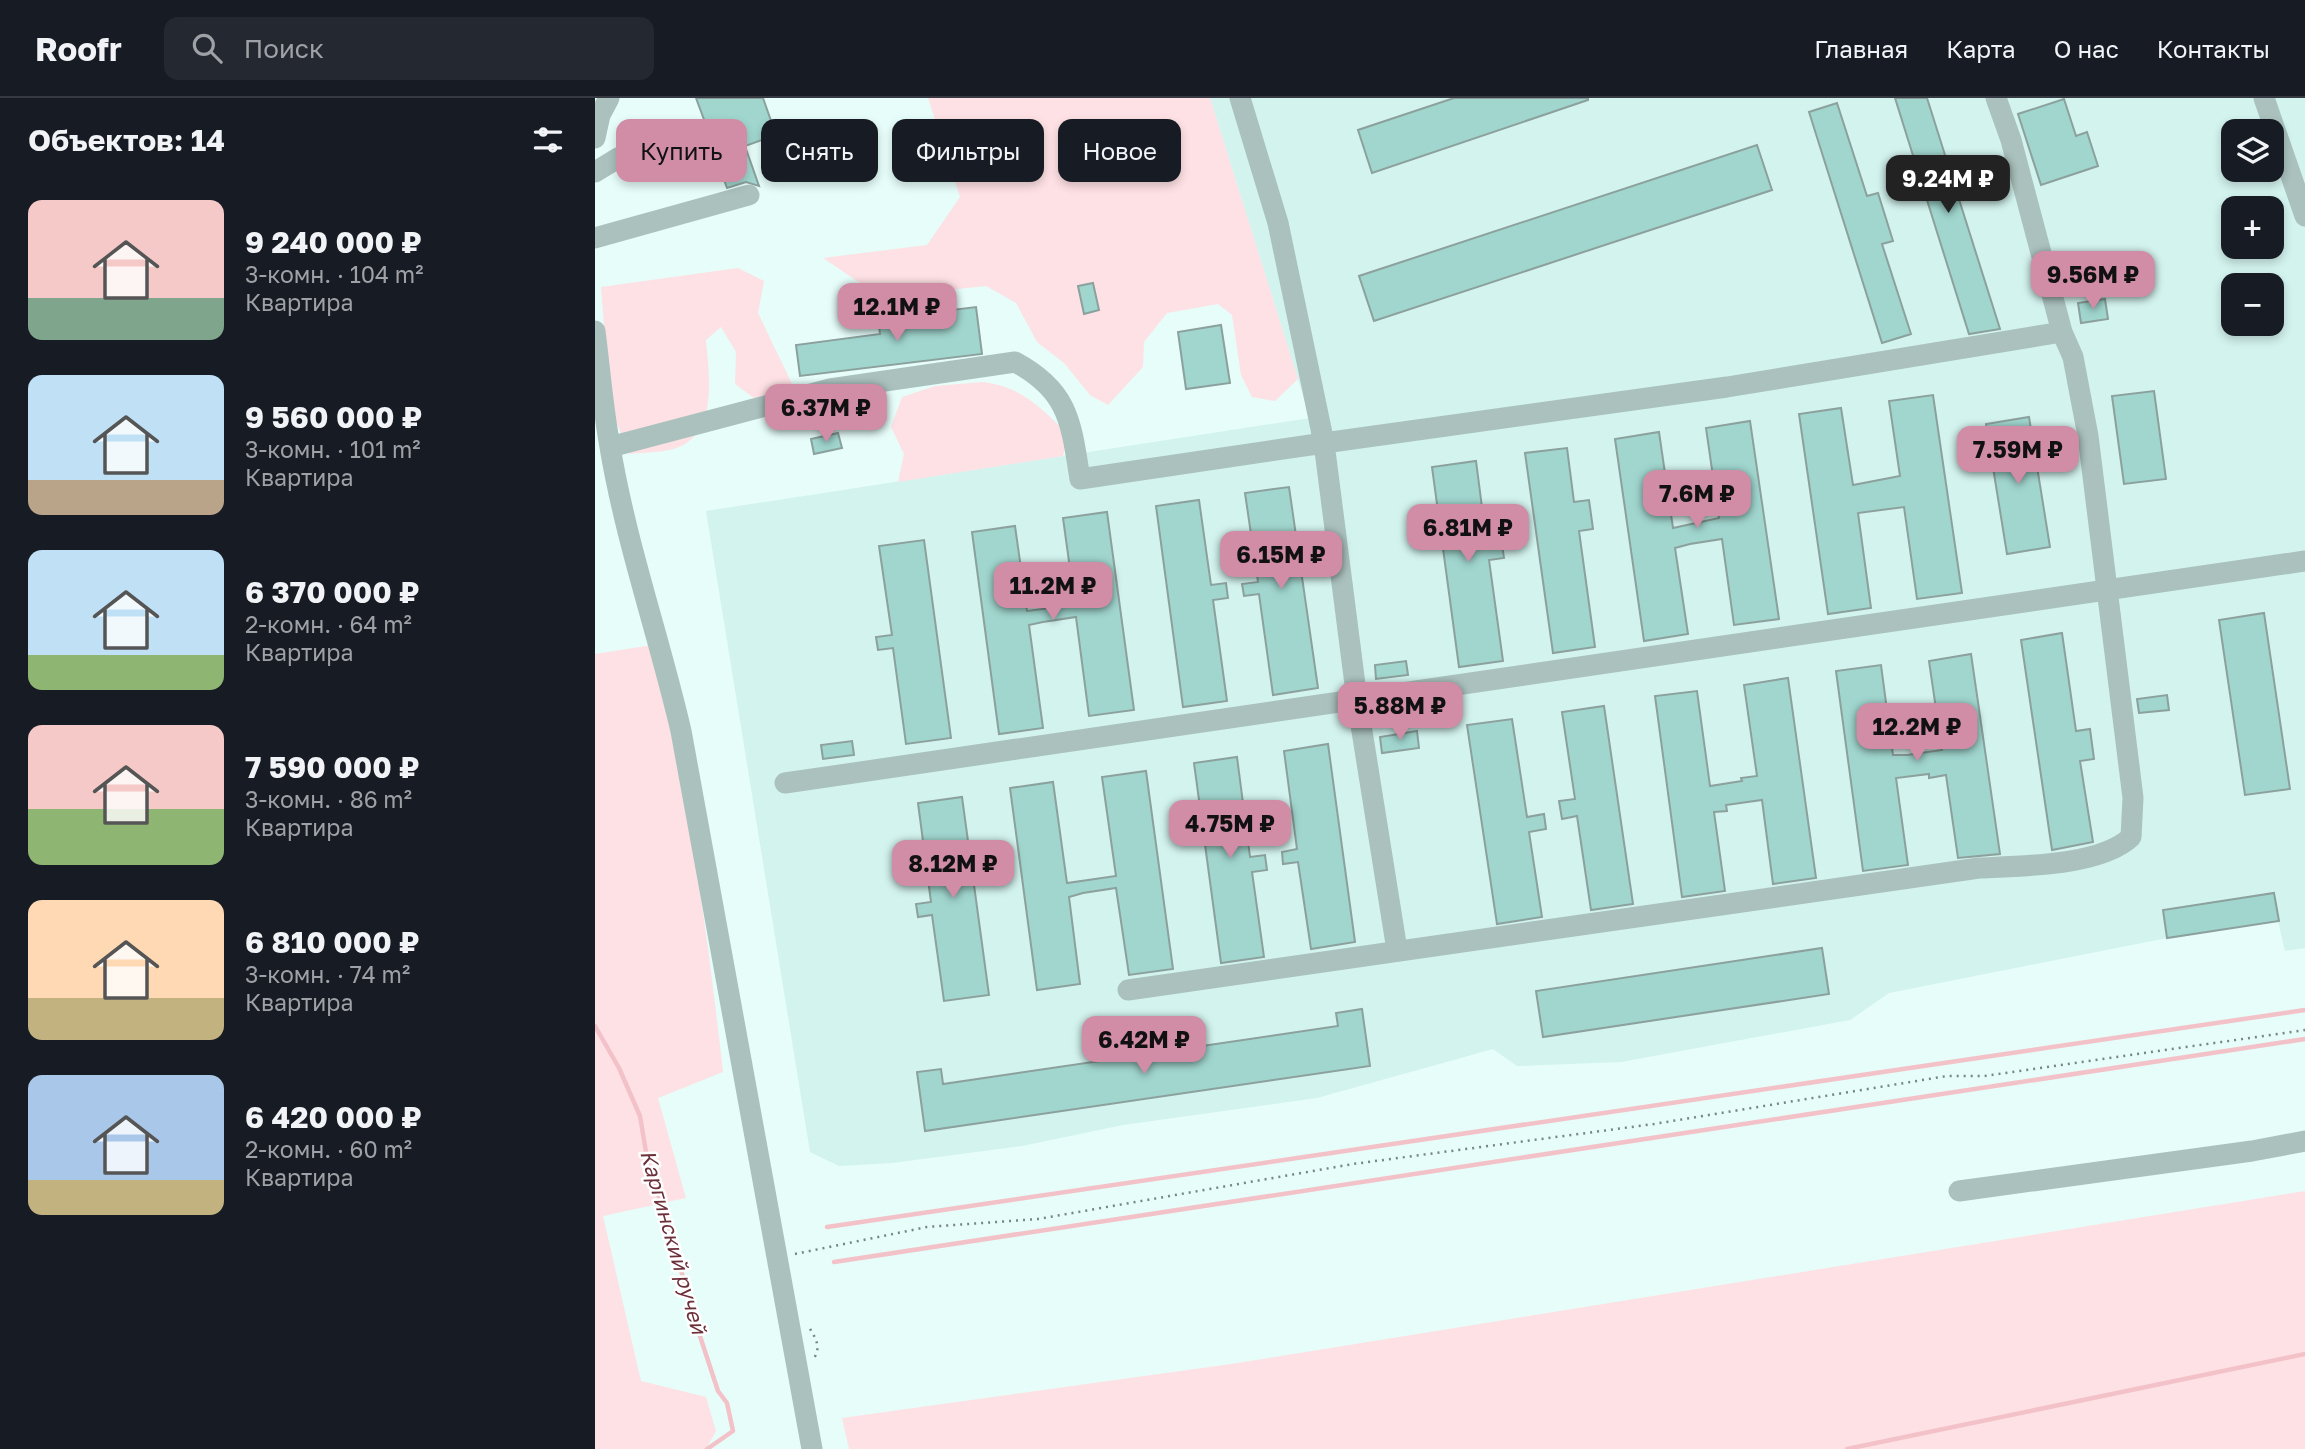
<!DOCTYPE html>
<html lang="ru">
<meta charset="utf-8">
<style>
:root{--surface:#171b24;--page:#242831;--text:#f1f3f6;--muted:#9ea1a6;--line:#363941;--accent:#d08da5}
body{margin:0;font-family:"Golos Text",sans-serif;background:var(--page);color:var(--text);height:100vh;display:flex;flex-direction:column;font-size:26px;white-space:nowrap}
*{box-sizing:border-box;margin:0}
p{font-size:23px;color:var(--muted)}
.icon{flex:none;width:38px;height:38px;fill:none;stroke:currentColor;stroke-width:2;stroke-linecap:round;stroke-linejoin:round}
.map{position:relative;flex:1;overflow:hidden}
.side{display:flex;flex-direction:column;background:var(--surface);width:595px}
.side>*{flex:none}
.guide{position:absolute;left:21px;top:21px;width:665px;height:63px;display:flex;gap:14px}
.tools{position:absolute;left:1626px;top:21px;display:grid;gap:14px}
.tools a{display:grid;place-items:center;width:63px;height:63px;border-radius:14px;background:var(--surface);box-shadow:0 4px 10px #0003;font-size:35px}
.price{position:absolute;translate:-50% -60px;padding:0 16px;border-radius:14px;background:var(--accent);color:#111;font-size:23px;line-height:46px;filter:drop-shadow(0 2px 4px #0008)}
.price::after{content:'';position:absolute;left:50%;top:42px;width:21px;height:16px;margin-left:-10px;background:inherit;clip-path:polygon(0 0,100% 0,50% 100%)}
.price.current{background:#222;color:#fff}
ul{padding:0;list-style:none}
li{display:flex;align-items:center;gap:21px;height:175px;padding:0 28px}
li span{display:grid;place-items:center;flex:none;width:196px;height:140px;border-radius:14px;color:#555}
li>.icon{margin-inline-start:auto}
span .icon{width:84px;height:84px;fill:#fffc;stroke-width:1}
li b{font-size:30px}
h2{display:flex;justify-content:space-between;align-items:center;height:84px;padding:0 28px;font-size:30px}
.tag{padding:0 24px;border-radius:14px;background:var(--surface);box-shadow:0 4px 10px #0003;font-size:24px;line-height:63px}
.tag.current{background:var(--accent);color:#111}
header{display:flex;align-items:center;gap:42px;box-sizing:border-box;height:98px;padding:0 35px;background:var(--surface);border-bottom:2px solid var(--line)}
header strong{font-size:33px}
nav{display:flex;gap:38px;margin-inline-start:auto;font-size:24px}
.search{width:490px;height:63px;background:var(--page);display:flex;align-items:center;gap:18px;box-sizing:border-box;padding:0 24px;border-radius:14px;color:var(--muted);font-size:26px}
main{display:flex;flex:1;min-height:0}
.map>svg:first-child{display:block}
.built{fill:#d3f3ee;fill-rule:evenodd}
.green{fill:#fee1e4}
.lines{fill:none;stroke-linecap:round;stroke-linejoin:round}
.stream{stroke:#f3c2c8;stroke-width:4.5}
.building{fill:#a0d6ce;stroke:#8ca19d;stroke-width:2}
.path{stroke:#778684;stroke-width:2.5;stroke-dasharray:2 5;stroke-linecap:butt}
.minor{stroke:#aac1bd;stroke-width:21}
.labels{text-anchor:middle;stroke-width:5;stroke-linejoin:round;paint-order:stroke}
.water-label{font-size:21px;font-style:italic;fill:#6c303b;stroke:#fff}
</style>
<header>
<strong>Roofr</strong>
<div class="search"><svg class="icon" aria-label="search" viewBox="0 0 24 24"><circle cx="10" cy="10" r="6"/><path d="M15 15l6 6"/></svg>Поиск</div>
<nav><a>Главная</a><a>Карта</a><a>О нас</a><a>Контакты</a></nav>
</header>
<main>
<section class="side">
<h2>Объектов: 14<svg class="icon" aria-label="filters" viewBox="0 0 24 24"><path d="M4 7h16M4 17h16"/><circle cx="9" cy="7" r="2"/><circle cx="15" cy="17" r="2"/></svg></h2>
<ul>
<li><span style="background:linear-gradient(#f6c9c9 70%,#7fa58c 0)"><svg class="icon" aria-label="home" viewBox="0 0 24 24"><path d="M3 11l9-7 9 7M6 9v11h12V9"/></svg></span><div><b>9 240 000 ₽</b><p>3-комн. · 104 m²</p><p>Квартира</p></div></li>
<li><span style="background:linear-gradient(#bfe0f5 75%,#b9a48a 0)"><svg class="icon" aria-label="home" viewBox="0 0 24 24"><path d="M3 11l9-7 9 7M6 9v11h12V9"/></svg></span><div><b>9 560 000 ₽</b><p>3-комн. · 101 m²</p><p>Квартира</p></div></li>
<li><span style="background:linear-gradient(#bfe0f5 75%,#8fb573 0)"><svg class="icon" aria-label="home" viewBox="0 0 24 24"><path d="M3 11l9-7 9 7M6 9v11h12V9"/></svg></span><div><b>6 370 000 ₽</b><p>2-комн. · 64 m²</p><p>Квартира</p></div></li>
<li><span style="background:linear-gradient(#f6c9c9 60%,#8fb573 0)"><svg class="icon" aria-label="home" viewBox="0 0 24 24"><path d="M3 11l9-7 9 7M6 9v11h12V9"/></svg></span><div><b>7 590 000 ₽</b><p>3-комн. · 86 m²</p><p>Квартира</p></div></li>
<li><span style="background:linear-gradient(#ffd9b3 70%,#c2b280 0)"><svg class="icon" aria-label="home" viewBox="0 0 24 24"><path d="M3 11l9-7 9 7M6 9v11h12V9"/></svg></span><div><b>6 810 000 ₽</b><p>3-комн. · 74 m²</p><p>Квартира</p></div></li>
<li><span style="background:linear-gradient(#a9c7e8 75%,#c2b280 0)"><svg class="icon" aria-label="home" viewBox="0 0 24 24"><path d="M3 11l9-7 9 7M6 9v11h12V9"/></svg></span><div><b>6 420 000 ₽</b><p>2-комн. · 60 m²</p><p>Квартира</p></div></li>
</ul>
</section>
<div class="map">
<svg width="1710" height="1351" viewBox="0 0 1710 1351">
<rect width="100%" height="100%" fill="#e6fdf9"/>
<path class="built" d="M615,0H1710V850L1690,853L1683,823L1572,840L1294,895L1255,922L1026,964L922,968L898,951L722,1000L528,1027L427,1048L297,1065L244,1068L215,1054L111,413L715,320ZM1638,33H1676V72H1638ZM1638,110H1676V149H1638ZM1638,187H1676V226H1638Z"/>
<path class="green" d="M333,0H615L703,281L680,303L657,299L646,277L637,217L623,206L572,215L549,244L548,269L513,307L495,297L469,265L442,244L421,205L391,188L334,194L300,191L265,185L228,160L332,147L365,99Z
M143,170L169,183L163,215L197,286L195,309L179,315L140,286L141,254L126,229L111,242C114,276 123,332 84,349C71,355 50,354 35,356L15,309L6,189Z
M388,284C427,289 445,309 473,336L468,358L303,384L309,356L296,329L307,299L340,288Z
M57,547C92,688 112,830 128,974L63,1000L91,1100L8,1118L46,1283L111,1299L121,1333L111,1351H0V556Z
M1710,1093V1351H254L247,1320L636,1266Z"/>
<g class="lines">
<path class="stream" d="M0,928L24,970L45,1018L54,1072L70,1115L101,1226L123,1293L132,1305L138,1333L112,1351
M232,1129L1710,912
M239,1164L1710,941
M1252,1351L1710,1256"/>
</g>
<path class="building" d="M101,0H168L181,37L150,48L164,88L151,84L132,90L120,57L86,68L81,52L84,45L82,37L111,27Z
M859,0H993V2L777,75L763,32Z
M1300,0H1332L1405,231L1374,236Z
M1469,1L1481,38L1492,34L1503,68L1446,87L1423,16Z
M1242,5L1272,98L1283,95L1298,143L1287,146L1316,236L1287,245L1214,14Z
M1162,47L1177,92L779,223L764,178Z
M498,185L504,212L489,216L483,188Z
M1510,201L1513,221L1486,225L1483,205Z
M381,209L387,256L205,278L201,247L285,236L283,221Z
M626,227L635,285L591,291L583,234Z
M1559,293L1571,381L1529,386L1517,298Z
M1338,297L1367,495L1322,501L1309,409L1263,415L1276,510L1233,516L1204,316L1246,310L1258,387L1305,378L1294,303Z
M1434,319L1455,449L1412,456L1391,326Z
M1155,323L1184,521L1139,527L1127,441L1095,446L1080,450L1093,536L1049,543L1020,341L1064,334L1078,430L1124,420L1111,330Z
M243,335L247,350L219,356L216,341Z
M972,350L979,404L994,402L998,431L984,433L1000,549L958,555L930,355Z
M881,363L892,448L907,446L909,460L894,462L908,563L864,569L837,369Z
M694,389L723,590L678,597L664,496L649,498L647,486L663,484L650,395Z
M604,402L616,487L631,485L633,500L618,502L632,603L588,609L561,408Z
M512,414L539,612L494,618L481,519L448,524L434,527L448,630L404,636L377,434L420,428L432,513L480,507L468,420Z
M329,442L356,640L311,646L298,550L283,552L281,539L297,537L284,448Z
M1669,515L1695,691L1650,697L1624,522Z
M1467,535L1481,633L1495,631L1499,661L1485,663L1498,744L1457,752L1426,542Z
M1376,556L1405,756L1363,760L1351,677L1334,680V676L1301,680L1313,767L1268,773L1241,573L1286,567L1298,657H1312L1347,652L1334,563Z
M811,563L813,577L781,581L780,567Z
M1193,580L1221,780L1178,786L1167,702L1131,707L1132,713L1119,714L1130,793L1087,799L1060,598L1102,593L1115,688L1147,683L1146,680L1162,678L1149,587Z
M1572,597L1574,612L1544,615L1542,601Z
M1009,608L1038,806L996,812L982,718L967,721L964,703L980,701L967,614Z
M917,621L932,719L949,716L951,731L934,734L947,819L902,826L872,627Z
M822,633L824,650L787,655L785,639Z
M257,643L259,657L228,661L226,647Z
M733,646L760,844L716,851L703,764L688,766L687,754L702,751L689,653Z
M642,659L655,759L670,757L672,772L657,774L669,859L626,865L599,665Z
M551,673L578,871L534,877L521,790L488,795L474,799L485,886L442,892L415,690L458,684L472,785L521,778L507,679Z
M367,699L394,897L349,903L337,817L323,819L321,806L336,804L323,705Z
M1679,795L1684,823L1572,840L1568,812Z
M1227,850L1234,896L948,939L941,893Z
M767,911L775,968L330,1033L322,974L346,971L348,986L743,928L741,915Z"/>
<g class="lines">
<path class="path" d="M200,1156L332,1129L443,1121L758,1066L1059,1026L1352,978H1389L1710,932
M215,1231C221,1240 226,1250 219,1260"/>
<path class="minor" d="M645,0L683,125L729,345L1132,289L1467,234
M1669,0L1710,118
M0,40L5,17L14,0
M0,74L23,60L71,43
M0,140L154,97
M0,233C5,272 8,311 15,349C31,445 64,538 86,633L217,1351
M15,349L235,291L420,264C474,293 476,324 485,381L729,345L762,602L802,852
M190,685L1710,463
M533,892L1384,770C1426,768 1506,768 1536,739L1538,700L1493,338L1478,259L1467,234L1416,42L1401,0
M1364,1093L1657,1053L1710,1043"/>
</g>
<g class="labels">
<g class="water-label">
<text transform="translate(78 1144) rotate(74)" y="7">Каргинский ручей</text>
</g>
</g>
</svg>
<div class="tools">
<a><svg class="icon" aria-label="layers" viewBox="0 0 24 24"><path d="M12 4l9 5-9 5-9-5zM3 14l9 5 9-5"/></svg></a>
<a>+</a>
<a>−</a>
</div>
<b class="price current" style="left:1353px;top:117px">9.24M ₽</b>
<b class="price" style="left:1498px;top:213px">9.56M ₽</b>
<b class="price" style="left:302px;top:245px">12.1M ₽</b>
<b class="price" style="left:231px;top:346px">6.37M ₽</b>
<b class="price" style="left:1423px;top:388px">7.59M ₽</b>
<b class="price" style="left:1102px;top:432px">7.6M ₽</b>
<b class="price" style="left:873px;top:466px">6.81M ₽</b>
<b class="price" style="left:686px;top:493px">6.15M ₽</b>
<b class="price" style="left:458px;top:524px">11.2M ₽</b>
<b class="price" style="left:805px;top:644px">5.88M ₽</b>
<b class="price" style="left:1322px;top:665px">12.2M ₽</b>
<b class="price" style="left:635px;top:762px">4.75M ₽</b>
<b class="price" style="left:358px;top:802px">8.12M ₽</b>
<b class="price" style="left:549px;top:978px">6.42M ₽</b>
<div class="guide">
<a class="tag current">Купить</a>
<a class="tag">Снять</a>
<a class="tag">Фильтры</a>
<a class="tag">Новое</a>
</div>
</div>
</main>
